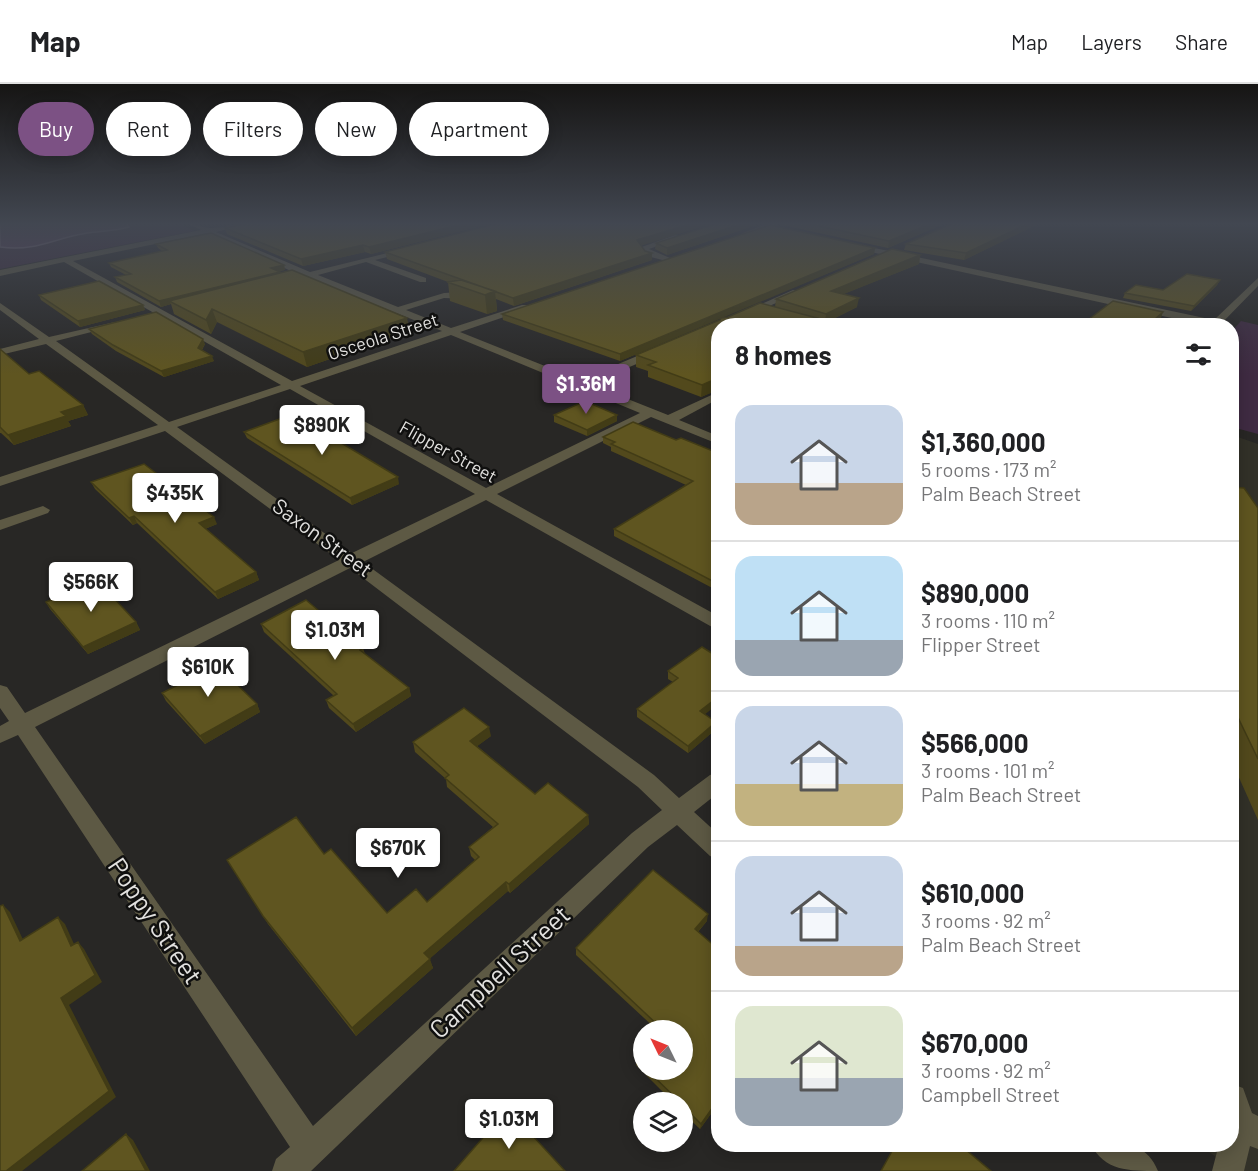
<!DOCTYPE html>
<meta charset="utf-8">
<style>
:root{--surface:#fff;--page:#f2f2f2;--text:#202124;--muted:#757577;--line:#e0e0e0;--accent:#7c5184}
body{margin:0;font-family:Barlow,sans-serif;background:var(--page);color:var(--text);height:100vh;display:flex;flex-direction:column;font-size:22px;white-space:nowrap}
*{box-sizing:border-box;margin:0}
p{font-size:20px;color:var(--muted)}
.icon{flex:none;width:33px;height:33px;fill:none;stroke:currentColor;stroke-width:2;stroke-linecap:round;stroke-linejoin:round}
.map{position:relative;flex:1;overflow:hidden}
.sheet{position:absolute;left:711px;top:234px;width:528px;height:834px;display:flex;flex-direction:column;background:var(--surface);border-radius:24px;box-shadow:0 3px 15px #0003}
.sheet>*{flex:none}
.guide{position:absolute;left:18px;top:18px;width:570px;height:54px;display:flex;gap:12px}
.needle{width:39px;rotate:313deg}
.controls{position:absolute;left:633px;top:936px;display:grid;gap:12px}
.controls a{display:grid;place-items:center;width:60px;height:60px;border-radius:50%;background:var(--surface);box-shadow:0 3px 15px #0003;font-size:30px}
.price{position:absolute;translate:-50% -51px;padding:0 14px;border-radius:6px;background:#fff;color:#222;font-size:20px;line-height:39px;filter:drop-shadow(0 2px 3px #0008)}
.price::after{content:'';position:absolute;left:50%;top:36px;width:18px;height:14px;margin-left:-9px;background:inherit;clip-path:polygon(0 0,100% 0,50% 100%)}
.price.selected{background:var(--accent);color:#fff}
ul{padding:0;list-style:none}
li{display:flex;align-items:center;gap:18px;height:150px;padding:0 24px}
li+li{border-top:2px solid var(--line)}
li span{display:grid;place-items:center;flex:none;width:168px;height:120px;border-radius:18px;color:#555}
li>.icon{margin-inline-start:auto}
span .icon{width:72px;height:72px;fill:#fffc;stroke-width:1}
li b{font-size:26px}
h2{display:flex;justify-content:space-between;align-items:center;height:72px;padding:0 24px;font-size:26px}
.tag{padding:0 21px;border-radius:27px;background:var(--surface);box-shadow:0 3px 15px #0003;font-size:21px;line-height:54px}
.tag.selected{background:var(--accent);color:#fff}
header{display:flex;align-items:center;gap:36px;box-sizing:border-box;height:84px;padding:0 30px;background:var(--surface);border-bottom:2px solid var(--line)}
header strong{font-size:28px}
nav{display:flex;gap:33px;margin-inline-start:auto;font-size:21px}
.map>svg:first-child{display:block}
.built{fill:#323128}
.green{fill:#3f2b42}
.water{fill:#5c3c61;stroke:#846e87;stroke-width:1.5}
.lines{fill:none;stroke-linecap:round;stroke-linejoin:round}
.minor{fill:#5d5944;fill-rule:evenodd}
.wall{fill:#52491c}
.shaded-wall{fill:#423c16}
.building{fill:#5f5520;stroke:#423c16;stroke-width:1.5}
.labels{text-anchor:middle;stroke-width:5;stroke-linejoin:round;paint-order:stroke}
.far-street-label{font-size:18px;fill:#e2e1df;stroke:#10100f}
.street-label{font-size:21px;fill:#e2e1df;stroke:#10100f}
.near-street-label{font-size:26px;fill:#e2e1df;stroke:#10100f}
</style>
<header>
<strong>Map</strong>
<nav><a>Map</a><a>Layers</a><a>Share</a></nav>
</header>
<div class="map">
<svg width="1258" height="1087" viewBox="0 0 1258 1087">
<rect width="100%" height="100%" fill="#282725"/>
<path class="built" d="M1232,351L1258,360V1087H1236L1199,1061L1232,1060Z"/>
<path class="green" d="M0,139H178L194,147L0,185Z
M1241,237L1258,241V350L1232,343V247Z"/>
<path class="water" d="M0,139H126L129,143C115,147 101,147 87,149C54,154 37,168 0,163Z"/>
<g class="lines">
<path class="minor" d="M187,139C195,139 203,144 211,144C224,144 238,139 251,139L216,148L310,188L412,163V167L375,176L426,194V198H420L366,178L318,191L398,223L444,209L462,208L474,210V214L471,215L444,214L406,226L451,244L522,221H528V225L460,248L580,296L654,265H662V269L590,300L668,331L718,308V315L679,336L718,352V360L651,333L497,410L718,532V545L712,543L486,416L363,478L654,691L679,714L710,691L718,688V709L694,728L718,750V775L710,772L677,741L648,763L311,1087H272L276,1075L290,1063L18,651L0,659V642L9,637L0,624V601L7,603L25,629L339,476L165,347L0,402V393L158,341L46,260L0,271V265L39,255L0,226V219L49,253L115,238V242L56,257L169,338L281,301L64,178L0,192V186L201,146ZM208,149L304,193L442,247L292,297L73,177ZM451,251L640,329L486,404L300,302ZM290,305L475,410L352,469L177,343ZM350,484L638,703L662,726L632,749L313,1042L35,643Z
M769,139H780L750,151L743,149Z
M675,151L682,153L649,165L670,174V178L647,172L639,164Z
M851,159L1214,236L1258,194V202L1219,242H1208L848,163L847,161Z
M793,206L801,208L747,232L739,230Z
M793,230L825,240L826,242H809L790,235V231Z
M874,235L879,238L875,242H863Z
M43,422L50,426L48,429L0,446V436Z
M1232,1000L1243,1004L1252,1029L1258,1032V1065L1250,1062L1244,1087H1212L1219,1060H1232Z
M1091,1060C1120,1060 1145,1055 1158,1087C1129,1087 1104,1087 1091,1060Z"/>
</g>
<path class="wall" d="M242,139H493L371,170L365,168L303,182L227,150L225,144L243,140Z
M499,139H714L641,161L645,167L652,169V176L514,222L496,215L497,227L487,230L450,217L448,198L387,175L385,168Z
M781,139H945L888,164L782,141Z
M953,139H1040L964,176L904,166L906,160Z
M759,140L667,171L655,165L656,159Z
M156,160L284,181L285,186L279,187L281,189L410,247L307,283L217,238L211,250L174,230L171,220L161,223L117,198L115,193L126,191L111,183L109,179L162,167L158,164Z
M875,164L874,170L722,233H728L775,223L776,215L920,171L919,180L843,210L857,223L825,239L816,237L815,242H718V320L716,319L717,306L701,313L648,293V287L636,283V271L720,236L721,234L620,277L503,236L502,230Z
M1220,196L1217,201L1191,227L1123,214L1125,209L1163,206Z
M39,211L143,221L145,226L80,243L41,216Z
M89,245L205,260L202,266L214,277L164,293L116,267L92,250Z
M0,265L29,290L83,321L88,331L68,337L71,342L14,361L1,349H0Z
M554,331H617V337L587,352L554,338Z
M244,348L399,400L352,421L247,354Z
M603,353L676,356L718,369V507L614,452V445L686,401L611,367V363L603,359Z
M91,398L217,440L205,445L256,488L259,496L218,515L137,439L133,441L95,405Z
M1232,403L1258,424V736L1232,678Z
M46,518L136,538L140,546L88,570L50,525Z
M261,540L363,564L365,570L409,604L411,612L356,648L329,624L326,616L334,612L264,548Z
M702,563L705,630L716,638L715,646L688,669L637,633V625L673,598L668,595V587Z
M202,588L257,620L260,628L205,660L166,617L162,609L176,602L172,595Z
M491,652L477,662L535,710L588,731L589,740L510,809L508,807L429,875L433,884L356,952L268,840L227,776L324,770L387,829L427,818L475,776L471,772L469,763L493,743L447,703L446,695L415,668L413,658Z
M707,837L698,848L718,1020L700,1045L682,1028V1018H673L636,981V975L644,967V986H682V946H657L576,871V864Z"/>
<path class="shaded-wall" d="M467,139H493L371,170L369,163Z
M694,139H714L637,163V156Z
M744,139H760L759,140L667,171V164Z
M932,139H945L888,164L889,157Z
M1029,139H1040L964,176L966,169Z
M363,161L365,168L303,182L301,175Z
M875,164L874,170L620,277V270Z
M652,169V176L514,222L513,214Z
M920,171L919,180L829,216L831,207Z
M284,181L285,186L273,188L271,184Z
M280,188L282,192L169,217L171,220L161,223L159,217Z
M1220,196L1217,201L1191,227L1194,222Z
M495,207L497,227L487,230L485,211Z
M859,214L857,223L825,239L826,230Z
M143,221L145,226L80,243L78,237Z
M212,225L217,238L211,250L206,236Z
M1163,228L1161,234L1151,242H1147Z
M407,234L410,247L307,283L303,268Z
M817,234L815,242L806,239Z
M203,255L205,260L200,269L198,264Z
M212,272L214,277L164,293L161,287Z
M718,294V306L701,313L702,301Z
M83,321L88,331L68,337L71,342L14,361L8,351L61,328Z
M617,331V337L587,352V346Z
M398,393L399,400L352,421L350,414Z
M134,432L137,439L133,441L129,434Z
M214,433L217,440L202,446L199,439Z
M256,488L259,496L218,515L215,508Z
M136,538L140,546L88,570L83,563Z
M409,604L411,612L356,648L353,640Z
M718,613V620L699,635L700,627Z
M257,620L260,628L205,660L200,652Z
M716,638L715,646L688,669V662Z
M489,643L491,652L472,666L470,657Z
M588,731L589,740L510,809L509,800Z
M506,798L508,807L427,877L424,869Z
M3,821L10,828L27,864L20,857Z
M708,830L707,837L694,852L695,845Z
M58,833L65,840L78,869L71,862Z
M78,858L84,865L102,898L69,921L116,1013L22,1087H6L61,914Z
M430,875L433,884L356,952L352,944Z
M718,1016V1020L700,1045L701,1040Z
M126,1050L133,1056L150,1087H146Z"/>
<path class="building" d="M248,139H467L369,163L363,161L301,175L225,144Z
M499,139H694L637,156L645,167L652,169L513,214L385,168Z
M718,139H744L667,164L656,159Z
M805,139H932L889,157Z
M953,139H1029L966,169L906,160Z
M770,141L875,164L620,270L502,230Z
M211,149L284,181L271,184L280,188L159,217L115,193L131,190L109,179L167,166L156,160Z
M892,165L920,171L831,207L859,214L826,230L776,215Z
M292,186L407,234L303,268L212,225L206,236L169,217Z
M1187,190L1220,196L1194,222L1125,209L1136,201L1163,206Z
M461,196L495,207L485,211L447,198Z
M99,197L143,221L78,237L39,211Z
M1113,217L1163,228L1147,242H1080Z
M760,219L817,234L806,239L815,242H718V294L702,301L648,281L656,278L636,271L720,236L721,234L728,233Z
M156,228L203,255L198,264L212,272L161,287L113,261L89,245Z
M0,265L29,290L39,287L83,321L61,328L66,332L8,351L0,343Z
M585,317L617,331L587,346L554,331Z
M293,330L398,393L350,414L244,348Z
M633,338L676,356L681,354L718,369V500L614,445L693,397L611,360L615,358L603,353Z
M144,380L214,433L199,439L256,488L215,508L134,432L129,434L91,398Z
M1232,403L1244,404L1258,424V675L1232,621Z
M97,496L136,538L83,563L46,518Z
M306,516L363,564L360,566L409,604L353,640L326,616L337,610L261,540Z
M702,563L718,573V613L700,627L716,638L688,662L637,625L678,594L668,587Z
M217,581L257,620L200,652L162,609L178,601L172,595L196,583L202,588Z
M464,624L489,643L470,657L535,710L548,699L588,731L509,800L506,798L424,869L430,875L352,944L263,832L227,776L296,733L324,770L331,765L387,829L416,805L427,818L479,773L469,763L498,740L445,694L449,691L413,658Z
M653,786L708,830L695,845L718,865V1016L701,1040L682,1021V1018H680L647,986H682V946H661L662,945L576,864Z
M3,821L20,857L58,833L71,862L78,858L95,891L61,914L109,1007L6,1087H0V822Z
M644,967V982L636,975Z
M508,1025L565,1087H454Z
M126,1050L146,1087H82Z
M896,1060H959L991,1087H881Z"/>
<linearGradient id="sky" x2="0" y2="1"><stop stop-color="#161514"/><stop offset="0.48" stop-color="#424751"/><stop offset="1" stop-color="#424751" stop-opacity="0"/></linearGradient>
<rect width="1258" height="291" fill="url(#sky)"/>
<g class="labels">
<g class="far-street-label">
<text transform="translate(383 253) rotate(-18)" y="6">Osceola Street</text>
<text transform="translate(448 368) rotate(29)" y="6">Flipper Street</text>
</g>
<g class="street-label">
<text transform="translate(322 454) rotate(36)" y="7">Saxon Street</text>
</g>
<g class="near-street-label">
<text transform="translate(155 837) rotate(56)" y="9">Poppy Street</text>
<text transform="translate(500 888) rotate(-43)" y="9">Campbell Street</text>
</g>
</g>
</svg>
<div class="controls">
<a><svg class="needle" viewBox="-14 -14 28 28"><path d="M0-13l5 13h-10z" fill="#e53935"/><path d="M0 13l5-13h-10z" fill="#757577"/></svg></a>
<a><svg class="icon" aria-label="layers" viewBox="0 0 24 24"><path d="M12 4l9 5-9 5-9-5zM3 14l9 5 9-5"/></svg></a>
</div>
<b class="price selected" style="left:586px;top:331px">$1.36M</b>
<b class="price" style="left:322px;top:372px">$890K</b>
<b class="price" style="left:175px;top:440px">$435K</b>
<b class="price" style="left:91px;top:529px">$566K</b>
<b class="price" style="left:335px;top:577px">$1.03M</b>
<b class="price" style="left:208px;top:614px">$610K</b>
<b class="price" style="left:398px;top:795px">$670K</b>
<b class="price" style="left:509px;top:1066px">$1.03M</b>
<div class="guide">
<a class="tag selected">Buy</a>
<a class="tag">Rent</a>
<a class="tag">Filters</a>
<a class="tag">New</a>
<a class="tag">Apartment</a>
</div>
<section class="sheet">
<h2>8 homes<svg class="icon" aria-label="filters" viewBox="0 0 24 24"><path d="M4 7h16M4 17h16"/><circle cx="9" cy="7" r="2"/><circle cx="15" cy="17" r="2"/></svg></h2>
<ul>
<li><span style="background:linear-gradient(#c9d6e8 65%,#b9a48a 0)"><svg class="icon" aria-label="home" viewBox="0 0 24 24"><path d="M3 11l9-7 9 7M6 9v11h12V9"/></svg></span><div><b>$1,360,000</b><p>5 rooms · 173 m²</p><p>Palm Beach Street</p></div></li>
<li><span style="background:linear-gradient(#bfe0f5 70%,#9aa5b1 0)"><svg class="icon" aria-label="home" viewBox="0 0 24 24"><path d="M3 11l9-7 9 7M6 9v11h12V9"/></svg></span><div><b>$890,000</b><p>3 rooms · 110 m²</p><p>Flipper Street</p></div></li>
<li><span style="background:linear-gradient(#c9d6e8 65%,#c2b280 0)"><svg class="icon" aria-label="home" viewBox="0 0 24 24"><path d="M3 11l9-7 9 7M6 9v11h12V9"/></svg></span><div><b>$566,000</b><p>3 rooms · 101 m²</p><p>Palm Beach Street</p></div></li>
<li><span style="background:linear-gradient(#c9d6e8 75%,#b9a48a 0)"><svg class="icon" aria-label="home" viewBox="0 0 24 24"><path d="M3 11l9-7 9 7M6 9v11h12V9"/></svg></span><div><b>$610,000</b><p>3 rooms · 92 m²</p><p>Palm Beach Street</p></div></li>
<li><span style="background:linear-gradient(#dfe7d0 60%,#9aa5b1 0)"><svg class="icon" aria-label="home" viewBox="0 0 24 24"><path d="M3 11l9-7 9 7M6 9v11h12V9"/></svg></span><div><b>$670,000</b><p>3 rooms · 92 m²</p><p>Campbell Street</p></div></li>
</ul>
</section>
</div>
